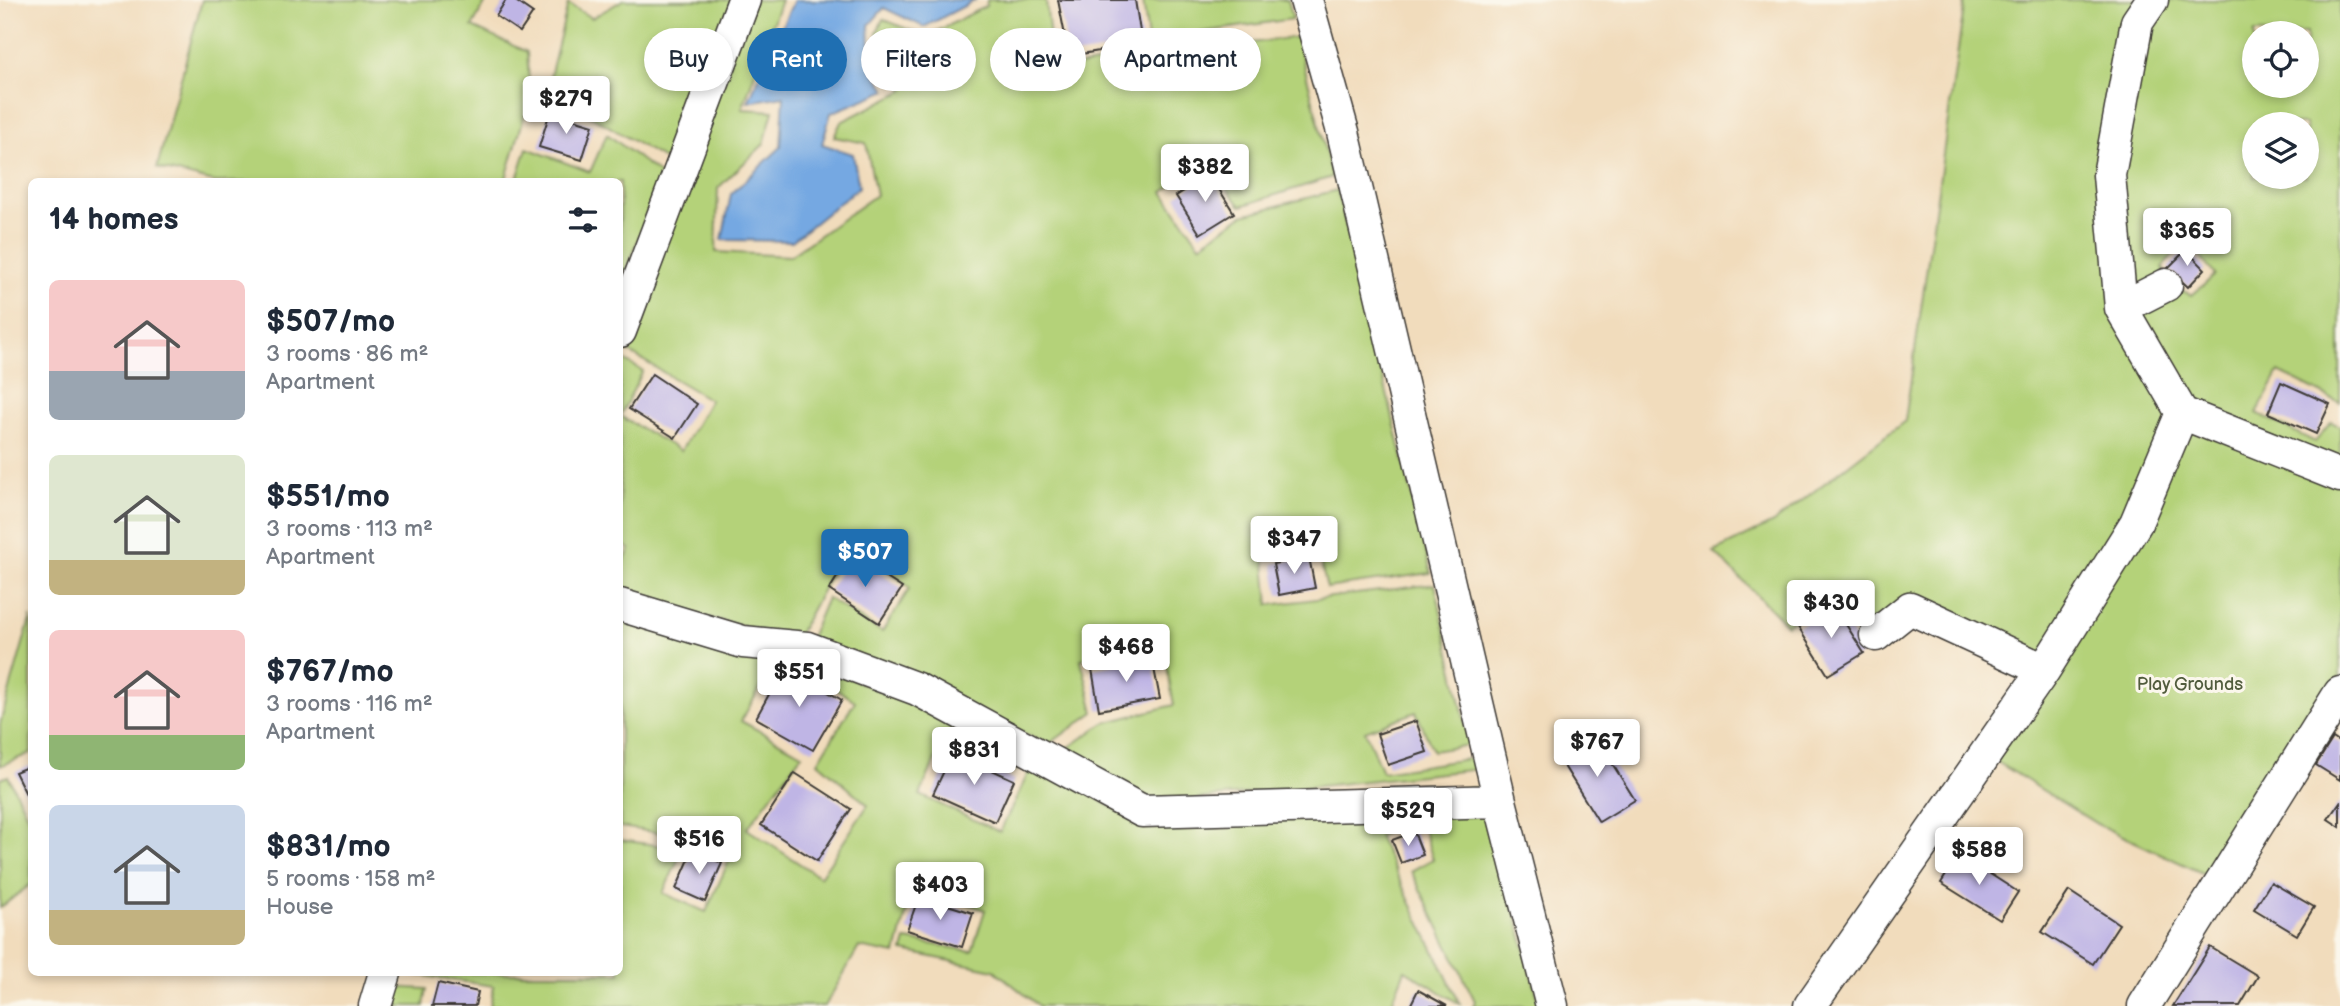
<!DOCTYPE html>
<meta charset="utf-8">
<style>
:root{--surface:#fff;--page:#f2f2f3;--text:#1f2937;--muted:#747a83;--accent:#1f6fb2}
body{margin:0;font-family:"Balsamiq Sans",sans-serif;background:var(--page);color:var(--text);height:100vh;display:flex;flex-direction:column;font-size:26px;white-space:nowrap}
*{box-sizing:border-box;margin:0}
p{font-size:23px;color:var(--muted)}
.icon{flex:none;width:38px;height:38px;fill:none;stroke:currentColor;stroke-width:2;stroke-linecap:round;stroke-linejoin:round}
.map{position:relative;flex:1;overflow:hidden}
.sheet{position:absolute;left:28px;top:178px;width:595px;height:798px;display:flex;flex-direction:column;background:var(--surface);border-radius:10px;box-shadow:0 4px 10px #0003}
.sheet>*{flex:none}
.banner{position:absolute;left:644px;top:28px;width:665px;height:63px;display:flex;gap:14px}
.tools{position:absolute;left:2242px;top:21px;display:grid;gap:14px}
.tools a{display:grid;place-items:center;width:77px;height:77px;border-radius:50%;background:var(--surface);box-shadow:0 4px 10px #0003;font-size:35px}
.price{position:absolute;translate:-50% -60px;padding:0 16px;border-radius:7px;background:#fff;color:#222;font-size:23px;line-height:46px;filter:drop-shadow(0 2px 4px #0008)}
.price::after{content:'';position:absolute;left:50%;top:42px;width:21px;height:16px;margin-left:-10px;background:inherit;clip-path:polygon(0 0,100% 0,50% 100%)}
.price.on{background:var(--accent);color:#fff}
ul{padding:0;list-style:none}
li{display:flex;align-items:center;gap:21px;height:175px;padding:0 21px}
li span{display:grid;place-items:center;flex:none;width:196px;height:140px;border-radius:10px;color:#555}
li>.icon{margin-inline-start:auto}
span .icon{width:84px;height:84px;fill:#fffc;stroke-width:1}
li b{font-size:30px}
h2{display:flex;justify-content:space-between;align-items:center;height:84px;padding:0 21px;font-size:30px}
.tag{padding:0 24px;border-radius:32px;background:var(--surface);box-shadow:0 4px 10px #0003;font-size:24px;line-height:63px}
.tag.on{background:var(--accent);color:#fff}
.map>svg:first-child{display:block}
.green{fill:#b4d279;stroke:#68774a;stroke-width:2;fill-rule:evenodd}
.water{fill:#75a8e2;stroke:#48627f;stroke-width:2}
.building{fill:#bfb5e5}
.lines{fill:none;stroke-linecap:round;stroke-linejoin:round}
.street-casing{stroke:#3c3934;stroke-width:35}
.street{stroke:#fff;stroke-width:32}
.labels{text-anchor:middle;stroke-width:6;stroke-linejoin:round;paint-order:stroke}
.park-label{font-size:18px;fill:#515c3d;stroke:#fbf7ec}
</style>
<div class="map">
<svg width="2340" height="1006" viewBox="0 0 2340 1006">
<rect width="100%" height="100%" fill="#fbf7ec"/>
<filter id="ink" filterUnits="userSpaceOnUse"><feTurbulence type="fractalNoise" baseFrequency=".0143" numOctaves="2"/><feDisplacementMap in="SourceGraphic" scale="14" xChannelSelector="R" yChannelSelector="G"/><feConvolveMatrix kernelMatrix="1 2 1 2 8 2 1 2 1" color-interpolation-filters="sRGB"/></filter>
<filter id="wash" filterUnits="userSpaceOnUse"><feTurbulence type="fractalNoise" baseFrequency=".00686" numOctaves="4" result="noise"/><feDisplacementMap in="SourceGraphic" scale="28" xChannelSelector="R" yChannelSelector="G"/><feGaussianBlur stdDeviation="1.57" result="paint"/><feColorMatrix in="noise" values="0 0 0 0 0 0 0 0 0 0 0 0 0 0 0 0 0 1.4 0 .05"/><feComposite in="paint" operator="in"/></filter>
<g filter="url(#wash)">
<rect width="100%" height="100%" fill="#f1dcbc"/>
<path class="green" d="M202,0H487L472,27L527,52L530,96L505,182H214L157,168Z
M623,0H739L672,164L593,117L544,101L568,4L592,18Z
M750,0H781L742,109L773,111L764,144L718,188L716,252L790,256L876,195L866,143L834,137L841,122L905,90L884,67L877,33L883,19L926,37L986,6L987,0H1046L1053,69L1297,37L1332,177L1241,206L1207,164L1163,192L1200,245L1243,215L1337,190L1431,573L1327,588L1316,545L1264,552L1269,605L1435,584L1470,745L1433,751L1416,712L1365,731L1382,772L1474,758L1480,769L1149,804L1065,750L1104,723L1174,705L1163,646L1081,659L1094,712L1049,744L809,640L827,598L882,632L910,588L849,540L796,639L620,596V570L630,549L620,543V358L643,371L620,416L681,451L710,400L624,349L712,100Z
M1143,0H1288L1293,19L1148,40Z
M1965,0H2143L2099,176L2170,418L2126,519L2039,661L1910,601L1864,638L1830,589L1787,625L1714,552L1773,523L1905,421Z
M2163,0H2340V403L2279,372L2257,413L2315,442L2331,422L2340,426V471L2188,405L2135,314L2173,287L2192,295L2215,275L2188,241L2163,266L2166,279L2126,295L2117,178L2145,28ZM2254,33H2306V86H2254ZM2254,124H2306V177H2254Z
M607,134L661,175L620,290V182H516L527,148L590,172Z
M2189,428L2340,483V680L2215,879L2097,824L1994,760Z
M31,616V753L0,766V724Z
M620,617L778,658L741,721L802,754L747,829L820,877L868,805L818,762L855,701L804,668L805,660L1027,751L1016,771L944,739L920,795L1000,832L1034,761L1137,822L1483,787L1540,1006H1473L1475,1001L1411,871L1433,859L1420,819L1378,836L1460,1004L1405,970L1391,1005L1393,1006H1039L994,970L903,951L906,940L972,951L985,910L913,885L896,954L859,947L825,1006H490L494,986L404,973H620V840L683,849L663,893L706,912L732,854L692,838L620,827Z
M8,776L31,823V884L0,908V779Z
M392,987L427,989L424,1006H386Z"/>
<path class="water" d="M794,0H976L924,27L884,8L869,25L871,69L887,90L831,113L822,144L853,154L859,187L792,241L722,240L731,194L781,147L784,96L748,102Z"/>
<g id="blocks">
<path class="building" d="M506,0H514L533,13L520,32L496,16Z
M1058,0H1135L1142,44L1069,56Z
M550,112L593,125L582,160L539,147Z
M1210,175L1234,213L1200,234L1176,196Z
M2186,250L2205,269L2188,287L2168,268Z
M652,374L697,404L675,438L629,409Z
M2281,382L2330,404L2316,434L2268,413Z
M851,555L902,588L879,623L829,590Z
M1309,557L1315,588L1279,595L1273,564Z
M1833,604L1864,653L1828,675L1798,627Z
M1152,658L1160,699L1099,710L1092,669Z
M784,667L842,700L813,750L756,718Z
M1416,721L1427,752L1388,765L1377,734Z
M1595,736L1635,800L1599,822L1559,758Z
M2333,738L2340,743V780L2316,765Z
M953,752L1014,780L995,822L933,794Z
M32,765V806L15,772Z
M795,773L851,809L817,861L761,825Z
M2340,802V827L2328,819Z
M1414,832L1423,855L1401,863L1392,840Z
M693,850L722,863L705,902L676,889Z
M1959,854L2018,892L2000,920L1941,883Z
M2271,882L2314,907L2297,935L2254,909Z
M2069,891L2119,924L2093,964L2042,932Z
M919,896L973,913L962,947L907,930Z
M2210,947L2258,976L2240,1006H2173Z
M438,983L478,992L475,1006H432Z
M1418,990L1447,1006H1410Z"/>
</g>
</g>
<g filter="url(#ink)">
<use href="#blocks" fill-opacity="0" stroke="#3c3934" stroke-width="2"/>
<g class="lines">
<g class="street-casing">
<path id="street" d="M1306,0L1343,132L1500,801L1552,1006
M2152,0L2137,22L2109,175L2121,308L2182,413L2340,476
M2121,308L2166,285
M620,331L744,0
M620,605L743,642L807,648L917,689L1142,811L1500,801
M1876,635L1910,608L2044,670
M375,1006L385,973
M1810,1006L2044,670L2136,523L2182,413
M2144,1006L2340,693"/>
</g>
<use href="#street" class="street"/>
</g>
</g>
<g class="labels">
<g class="park-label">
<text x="2190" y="690">Play Grounds</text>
</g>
</g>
</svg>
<div class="tools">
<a><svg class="icon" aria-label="locate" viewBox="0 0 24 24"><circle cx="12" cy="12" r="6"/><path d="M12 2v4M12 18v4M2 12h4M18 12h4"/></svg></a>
<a><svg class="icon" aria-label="layers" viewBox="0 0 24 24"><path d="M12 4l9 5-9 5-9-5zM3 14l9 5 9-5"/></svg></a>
</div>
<b class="price" style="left:566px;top:136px">$279</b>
<b class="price" style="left:1205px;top:204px">$382</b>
<b class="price" style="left:2187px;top:268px">$365</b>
<b class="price" style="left:1294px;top:576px">$347</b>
<b class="price on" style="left:865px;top:589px">$507</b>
<b class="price" style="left:1831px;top:640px">$430</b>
<b class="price" style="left:1126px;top:684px">$468</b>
<b class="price" style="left:799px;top:709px">$551</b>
<b class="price" style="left:1597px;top:779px">$767</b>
<b class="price" style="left:974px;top:787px">$831</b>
<b class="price" style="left:1408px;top:848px">$529</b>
<b class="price" style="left:699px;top:876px">$516</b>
<b class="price" style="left:1979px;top:887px">$588</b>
<b class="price" style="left:940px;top:922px">$403</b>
<div class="banner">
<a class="tag">Buy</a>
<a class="tag on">Rent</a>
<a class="tag">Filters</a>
<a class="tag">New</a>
<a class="tag">Apartment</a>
</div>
<section class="sheet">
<h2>14 homes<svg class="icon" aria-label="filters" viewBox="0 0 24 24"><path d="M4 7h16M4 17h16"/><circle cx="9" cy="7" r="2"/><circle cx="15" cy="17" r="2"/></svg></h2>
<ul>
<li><span style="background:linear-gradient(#f6c9c9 65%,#9aa5b1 0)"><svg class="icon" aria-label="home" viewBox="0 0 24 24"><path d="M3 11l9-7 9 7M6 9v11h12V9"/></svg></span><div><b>$507/mo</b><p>3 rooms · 86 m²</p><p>Apartment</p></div></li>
<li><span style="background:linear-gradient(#dfe7d0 75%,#c2b280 0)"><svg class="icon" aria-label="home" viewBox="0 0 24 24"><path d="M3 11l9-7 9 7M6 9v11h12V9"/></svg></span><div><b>$551/mo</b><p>3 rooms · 113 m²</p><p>Apartment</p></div></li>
<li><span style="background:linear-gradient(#f6c9c9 75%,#8fb573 0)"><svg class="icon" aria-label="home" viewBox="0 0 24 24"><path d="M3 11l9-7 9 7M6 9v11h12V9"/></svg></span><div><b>$767/mo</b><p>3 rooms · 116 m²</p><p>Apartment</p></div></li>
<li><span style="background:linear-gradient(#c9d6e8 75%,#c2b280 0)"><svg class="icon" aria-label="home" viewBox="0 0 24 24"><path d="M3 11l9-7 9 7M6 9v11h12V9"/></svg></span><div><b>$831/mo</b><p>5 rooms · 158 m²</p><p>House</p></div></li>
</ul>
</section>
</div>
